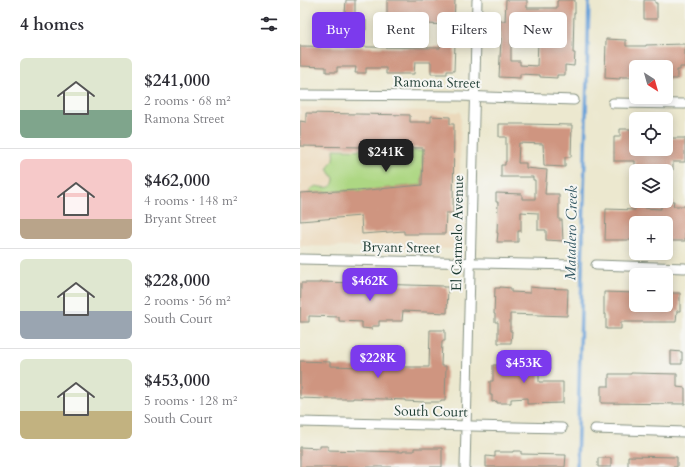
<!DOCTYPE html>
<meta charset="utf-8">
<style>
:root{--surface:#fff;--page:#f2f2f3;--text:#2b2b33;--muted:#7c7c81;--line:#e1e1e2;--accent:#7c3aed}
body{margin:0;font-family:Cardo,serif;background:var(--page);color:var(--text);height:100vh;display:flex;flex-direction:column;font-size:15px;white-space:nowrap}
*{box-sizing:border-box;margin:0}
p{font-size:13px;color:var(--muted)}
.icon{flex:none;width:22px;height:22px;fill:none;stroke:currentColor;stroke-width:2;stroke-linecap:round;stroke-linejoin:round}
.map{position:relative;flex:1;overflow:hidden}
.drawer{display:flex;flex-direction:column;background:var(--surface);width:300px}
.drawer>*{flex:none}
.top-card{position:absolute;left:12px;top:12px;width:313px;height:36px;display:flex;gap:8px}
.needle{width:26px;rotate:143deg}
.tools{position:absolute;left:329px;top:60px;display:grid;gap:8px}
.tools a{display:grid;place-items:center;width:44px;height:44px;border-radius:6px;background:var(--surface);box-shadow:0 2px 10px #0003;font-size:20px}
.price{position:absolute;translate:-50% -34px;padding:0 9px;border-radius:8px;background:var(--accent);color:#fff;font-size:13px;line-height:26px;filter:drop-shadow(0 1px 2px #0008)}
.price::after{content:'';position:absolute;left:50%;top:24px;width:12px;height:9px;margin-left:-6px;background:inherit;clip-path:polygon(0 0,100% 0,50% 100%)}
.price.on{background:#222;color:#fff}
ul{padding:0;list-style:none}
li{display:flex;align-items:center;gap:12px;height:100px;padding:0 20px}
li+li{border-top:1px solid var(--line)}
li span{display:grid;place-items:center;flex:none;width:112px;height:80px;border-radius:6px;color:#555}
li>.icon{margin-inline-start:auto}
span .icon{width:48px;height:48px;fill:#fffc;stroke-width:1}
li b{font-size:17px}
h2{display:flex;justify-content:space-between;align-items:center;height:48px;padding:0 20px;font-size:17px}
.tag{padding:0 14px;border-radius:6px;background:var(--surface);box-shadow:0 2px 10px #0003;font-size:14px;line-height:36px}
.tag.on{background:var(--accent);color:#fff}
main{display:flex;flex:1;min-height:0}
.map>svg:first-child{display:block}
.built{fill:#ebd8ba}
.green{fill:#add783;stroke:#668a5c}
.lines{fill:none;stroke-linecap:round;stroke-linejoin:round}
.stream{stroke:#6ba2d9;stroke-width:3.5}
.building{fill:#cf9580;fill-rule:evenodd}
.street-casing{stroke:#869282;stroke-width:11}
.street{stroke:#fff;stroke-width:9}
.labels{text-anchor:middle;stroke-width:4;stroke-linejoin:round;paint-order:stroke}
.street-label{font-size:14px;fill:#1f3d34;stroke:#f6f6f2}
.water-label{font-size:15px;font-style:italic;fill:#365b66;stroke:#f6f6f2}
</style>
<main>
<section class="drawer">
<h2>4 homes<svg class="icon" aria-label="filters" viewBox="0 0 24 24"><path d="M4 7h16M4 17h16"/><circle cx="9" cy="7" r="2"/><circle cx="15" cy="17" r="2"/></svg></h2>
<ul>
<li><span style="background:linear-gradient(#dfe7d0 65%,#7fa58c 0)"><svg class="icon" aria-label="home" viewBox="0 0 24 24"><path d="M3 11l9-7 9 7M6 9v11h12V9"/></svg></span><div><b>$241,000</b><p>2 rooms · 68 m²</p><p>Ramona Street</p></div></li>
<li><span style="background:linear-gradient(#f6c9c9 75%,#b9a48a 0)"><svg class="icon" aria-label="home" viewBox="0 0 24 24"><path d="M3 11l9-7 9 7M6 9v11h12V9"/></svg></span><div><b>$462,000</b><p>4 rooms · 148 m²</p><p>Bryant Street</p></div></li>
<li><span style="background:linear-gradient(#dfe7d0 65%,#9aa5b1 0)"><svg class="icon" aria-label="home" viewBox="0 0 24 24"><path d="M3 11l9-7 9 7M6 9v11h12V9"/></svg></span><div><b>$228,000</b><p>2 rooms · 56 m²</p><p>South Court</p></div></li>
<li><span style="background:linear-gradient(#dfe7d0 65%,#c2b280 0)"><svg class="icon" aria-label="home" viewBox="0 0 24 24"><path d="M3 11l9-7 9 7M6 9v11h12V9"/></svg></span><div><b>$453,000</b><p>5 rooms · 128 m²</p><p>South Court</p></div></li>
</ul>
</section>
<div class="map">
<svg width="385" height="467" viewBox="0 0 385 467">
<rect width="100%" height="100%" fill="#f6f6f2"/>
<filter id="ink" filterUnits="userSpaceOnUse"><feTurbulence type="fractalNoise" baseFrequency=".025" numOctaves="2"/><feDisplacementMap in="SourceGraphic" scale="8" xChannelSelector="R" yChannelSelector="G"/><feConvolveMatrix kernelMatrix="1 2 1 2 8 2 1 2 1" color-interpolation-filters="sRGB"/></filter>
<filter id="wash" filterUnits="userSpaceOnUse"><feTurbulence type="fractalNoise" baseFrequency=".012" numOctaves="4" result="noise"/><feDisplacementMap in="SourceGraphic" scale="16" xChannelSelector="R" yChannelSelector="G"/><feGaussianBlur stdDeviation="0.9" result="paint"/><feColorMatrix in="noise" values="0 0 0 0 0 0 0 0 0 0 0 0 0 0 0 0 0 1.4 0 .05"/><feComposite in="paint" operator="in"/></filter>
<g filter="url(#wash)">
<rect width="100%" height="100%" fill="#ece8cf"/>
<path class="built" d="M0,107L161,112L158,249L0,246Z"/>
<path class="green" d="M34,149L123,151L122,185L57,191L56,190L9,193L11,189L16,186C25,188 34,190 34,178C31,173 25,170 30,164C32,161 33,163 34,159C35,156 34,152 34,149Z"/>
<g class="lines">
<path class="stream" d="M277,467L289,0"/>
</g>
<g id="blocks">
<path class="building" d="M46,0H55V14H45Z
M87,0H155L154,25L97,23V26L87,25Z
M206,0H227V8H257V1H258V0H275V13H274L273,53H275L274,66L265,65V75H257V78L240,77V75L220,74V78L199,77L201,38H200V21H205ZM211,40L238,41L237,66L220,65V61H211Z
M344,0H355V3H357V19H344Z
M47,20H66V30L47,29Z
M306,39L326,40V46H346V45L385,44V67H380V70H377V79H366V67H336V77H320V79L305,78Z
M140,43H155L154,71H147V74H131V62H115L114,74H86V68H66V73H55L56,67H37V72H26V67L0,66V46L140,48Z
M6,113L110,115V122H131V116L150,117V124H154L153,213H146L145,234H104V231L62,234L61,216L0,221V193L57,190V191L122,185L123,148L0,146V121L6,122Z
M199,124H224L272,125L271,157H265V167L244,166L243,144L219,143L218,163H226V168L247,170L245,194H259V220H262L263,241L246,240V230H238V213L221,212V231H218V242H197L198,233H197L198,202H196V193L222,194V199H235V180H233V177H201V165H205V162H206V137H199Z
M320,129H331V138H336V149H366V138H385V162H373V170L352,169V171H343L335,170V161H314V137H320Z
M335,201H345L344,208L361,209V201H374L373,206H385V241H366V223H336V240H305L306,209L335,210Z
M20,282L56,283V285L73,286V284L143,286V287H148L147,313L103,311L102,321H79V326H72V329L62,328V322L39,321V317L9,316V322H0L1,283H20Z
M200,287L211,288V292L230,293V287L240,288L268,289L267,316L210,314V331H212L211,343H198V322H195V314H194L195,288H200Z
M304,292L336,293V305H366V293H380V311H377L376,322H321V329H306V314H304Z
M130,330H145V341H142L141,366H146L145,401H141V402H124L105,401V400L84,399L53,398V399H29L0,398V361L30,362V366L62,367V365H78V367H129Z
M371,351L382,352V364H371Z
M220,359H239V382H263V403L227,404V398L211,399V403H197V401L192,402V395H190V381H193V365H220Z
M331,373L377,374V387L385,388V404L301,403V386H309V374H331Z
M20,446H28V450L103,452V451H114V448H142V467H0V447L20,448Z
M213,451H221V454L266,455L265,467H186V456L195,457V452H213Z
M328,456L377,457V467H328Z
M298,458H311V467H298Z"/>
</g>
</g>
<g filter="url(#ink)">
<use href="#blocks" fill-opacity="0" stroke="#869282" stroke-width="1"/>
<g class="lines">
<g class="street-casing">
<path id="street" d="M0,95L160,96L274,100
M313,103L385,104
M0,259L274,265
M296,265L385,268
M0,422L262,428
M295,429L385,432
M165,467L177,0"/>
</g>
<use href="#street" class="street"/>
</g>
</g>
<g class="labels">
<g class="street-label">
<text transform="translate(137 82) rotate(1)" y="5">Ramona Street</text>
<text transform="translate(157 233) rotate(-89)" y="5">El Carmelo Avenue</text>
<text transform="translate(101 247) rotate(1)" y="5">Bryant Street</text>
<text transform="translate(131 411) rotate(1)" y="5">South Court</text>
</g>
<g class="water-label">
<text transform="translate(271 233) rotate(-89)" y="5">Matadero Creek</text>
</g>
</g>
</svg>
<div class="tools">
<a><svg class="needle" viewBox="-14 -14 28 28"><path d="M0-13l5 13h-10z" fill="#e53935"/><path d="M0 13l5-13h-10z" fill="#7c7c81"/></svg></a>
<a><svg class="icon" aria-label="locate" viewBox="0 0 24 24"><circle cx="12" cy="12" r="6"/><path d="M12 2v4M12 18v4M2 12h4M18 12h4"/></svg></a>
<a><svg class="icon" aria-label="layers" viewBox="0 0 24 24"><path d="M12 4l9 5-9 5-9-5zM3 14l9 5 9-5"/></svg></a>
<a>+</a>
<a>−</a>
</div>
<b class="price on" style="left:86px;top:173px">$241K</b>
<b class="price" style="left:70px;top:302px">$462K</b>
<b class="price" style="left:78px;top:379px">$228K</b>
<b class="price" style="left:224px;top:384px">$453K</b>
<div class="top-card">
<a class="tag on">Buy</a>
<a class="tag">Rent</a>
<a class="tag">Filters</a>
<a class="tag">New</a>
</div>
</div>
</main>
